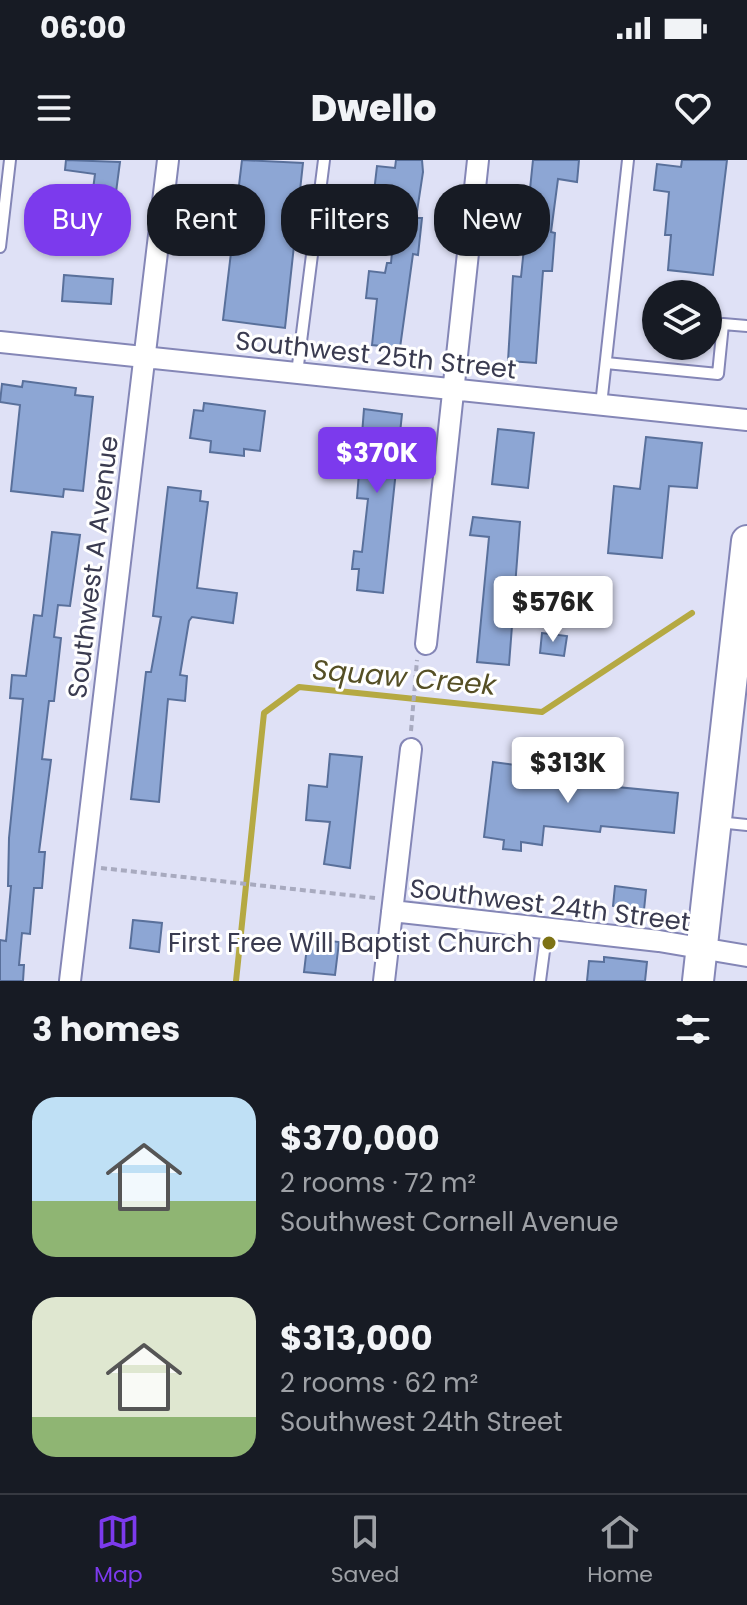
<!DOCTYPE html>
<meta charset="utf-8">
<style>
:root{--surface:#171b24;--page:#242831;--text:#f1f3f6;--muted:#9ea1a6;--line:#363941;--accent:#7c3aed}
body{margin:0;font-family:Poppins,sans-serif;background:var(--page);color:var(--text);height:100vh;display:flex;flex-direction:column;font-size:30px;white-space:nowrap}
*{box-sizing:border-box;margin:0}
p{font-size:26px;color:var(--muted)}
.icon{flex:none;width:44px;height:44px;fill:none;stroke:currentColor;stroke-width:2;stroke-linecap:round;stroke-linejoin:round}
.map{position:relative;height:821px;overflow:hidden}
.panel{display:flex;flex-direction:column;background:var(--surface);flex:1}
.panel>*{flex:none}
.guide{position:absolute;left:24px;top:24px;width:700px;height:72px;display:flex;gap:16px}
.buttons{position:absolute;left:642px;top:120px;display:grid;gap:16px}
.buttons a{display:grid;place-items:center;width:80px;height:80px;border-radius:50%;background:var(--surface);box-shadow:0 2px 6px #0004;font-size:40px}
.price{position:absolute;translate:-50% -68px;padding:0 18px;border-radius:8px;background:#fff;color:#222;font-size:26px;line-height:52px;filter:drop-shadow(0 2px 4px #0008)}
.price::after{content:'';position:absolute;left:50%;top:48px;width:24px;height:18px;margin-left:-12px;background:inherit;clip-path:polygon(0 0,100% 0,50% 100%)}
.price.on{background:var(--accent);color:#fff}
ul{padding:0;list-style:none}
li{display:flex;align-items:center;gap:24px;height:200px;padding:0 32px}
li span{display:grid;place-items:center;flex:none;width:224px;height:160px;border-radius:24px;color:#555}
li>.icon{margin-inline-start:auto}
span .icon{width:96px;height:96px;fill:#fffc;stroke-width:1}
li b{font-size:34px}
h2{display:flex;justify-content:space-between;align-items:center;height:96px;padding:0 32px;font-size:34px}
.chip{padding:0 28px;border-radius:32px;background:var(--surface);box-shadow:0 2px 6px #0004;font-size:28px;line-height:72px}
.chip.on{background:var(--accent);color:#fff}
.status{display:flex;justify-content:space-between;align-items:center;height:56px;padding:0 40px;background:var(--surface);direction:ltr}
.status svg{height:22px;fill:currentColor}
header{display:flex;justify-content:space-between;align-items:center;height:104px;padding:0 32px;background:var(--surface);font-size:36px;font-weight:800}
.tabs{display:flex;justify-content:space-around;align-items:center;height:112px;border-top:2px solid var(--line);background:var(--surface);font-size:22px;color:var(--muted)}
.tabs a{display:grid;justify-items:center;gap:4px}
.tabs .on{color:var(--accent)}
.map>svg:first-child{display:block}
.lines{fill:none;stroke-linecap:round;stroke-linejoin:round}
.stream{stroke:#b5a942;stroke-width:6}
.building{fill:#8da6d4;stroke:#59709b;stroke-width:2}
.lane-casing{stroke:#8486b6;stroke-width:14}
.street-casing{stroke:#8486b6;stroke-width:24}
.secondary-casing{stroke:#8486b6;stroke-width:34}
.path{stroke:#a8aabf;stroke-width:4;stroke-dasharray:6 4;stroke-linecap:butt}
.lane{stroke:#fff;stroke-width:10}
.street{stroke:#fff;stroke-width:20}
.secondary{stroke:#fff;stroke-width:30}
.poi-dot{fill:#7d7214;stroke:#fff;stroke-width:3}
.labels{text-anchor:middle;stroke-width:6;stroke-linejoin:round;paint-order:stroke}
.street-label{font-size:26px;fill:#3a3b50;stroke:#fff}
.poi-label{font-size:26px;fill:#3a3b50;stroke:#fff;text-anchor:end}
.water-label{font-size:28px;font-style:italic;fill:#554f25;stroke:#fff}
</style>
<div class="status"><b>06:00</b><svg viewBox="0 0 49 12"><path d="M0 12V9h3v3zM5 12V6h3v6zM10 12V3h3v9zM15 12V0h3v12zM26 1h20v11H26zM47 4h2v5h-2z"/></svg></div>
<header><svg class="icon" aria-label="menu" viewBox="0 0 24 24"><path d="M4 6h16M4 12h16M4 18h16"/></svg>Dwello<svg class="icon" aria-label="heart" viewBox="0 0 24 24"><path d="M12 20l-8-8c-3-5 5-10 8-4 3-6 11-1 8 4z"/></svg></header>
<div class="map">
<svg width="747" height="821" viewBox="0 0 747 821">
<rect width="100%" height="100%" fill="#dfe1f6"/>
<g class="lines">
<path class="stream" d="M236,821L264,553L299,527L542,552L692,453"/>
</g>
<path class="building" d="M66,0L120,2L113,55L117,56L114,83L75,79L77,52L90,53L95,14L65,10Z
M242,0L303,3L285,168L223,160Z
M396,0H422L423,12L416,58H422L418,95L413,94L400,188L372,185L377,139L366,138L369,111L385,113L387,103H391L396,47L390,46L391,34L374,32L377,6L395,8Z
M533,0H579L577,22L558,19L551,72L555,73L552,111H543L536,203L508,201L513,116L521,117Z
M682,0H727L713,115L668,110L671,75H665L669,32L654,30L657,4L681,7Z
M64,115L113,119L111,144L62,141Z
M23,221L76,228L75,235L93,237L83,331L64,329L63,337L11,331L20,245L0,242L2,224L22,227Z
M204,243L265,251L260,291L244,289V296L210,292L211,281L190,278L194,250L203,251Z
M364,249L402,254L383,433L357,430L359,409H352L354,391L362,392L368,339L357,338Z
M498,269L534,273L528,328L492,324Z
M646,277L702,283L697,328L669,326L662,398L608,393L614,326L640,329Z
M168,327L201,331L200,341L208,342L197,428L237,433L233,463L192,457L189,461L180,515L187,516L185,541L168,539L159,642L131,639L146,512H151L161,457L153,456Z
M473,357L520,362L509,505L477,502L489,377L470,375Z
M52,372L80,375L70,446L58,445L54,477L61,478L54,541H49L42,599L51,600L39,692H45L42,728H34L30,774L22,773L19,805H24L23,821H0V780L6,781L11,726H8L9,678L23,539L10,538L12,515L26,516L34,455L42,456Z
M542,473L567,476L564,496L540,493Z
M330,594L362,597L350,708L324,704L330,662L306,660L309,625L327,627Z
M493,602L608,618L607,626L678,633L674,673L601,666L600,672L544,666L542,685L521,682V691L503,689L504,680L484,677Z
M615,726L646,730L644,750L613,746Z
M133,760L162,763L159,792L130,788Z
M308,778L339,782L335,815L304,812Z
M604,797L647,802L645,821H587L589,801L604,802Z"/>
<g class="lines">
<g class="lane-casing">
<path id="lane" d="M0,87L10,0
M606,203L718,214L723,164L747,166
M297,213L324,0
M601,245L628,0
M718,662L747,665
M540,821L547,768"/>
</g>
<g class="street-casing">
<path id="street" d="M0,182L747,260
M426,484L478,0
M392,751L659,781L747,796
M70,821L168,0
M384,821L411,589"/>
</g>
<g class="secondary-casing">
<path id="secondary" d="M698,821L747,381"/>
</g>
<path class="path" d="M411,571L417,500
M101,708L375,738"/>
<use href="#lane" class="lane"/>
<use href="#street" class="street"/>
<use href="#secondary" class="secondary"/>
</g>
<circle class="poi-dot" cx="549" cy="783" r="8"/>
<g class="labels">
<g class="street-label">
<text transform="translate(376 195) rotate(6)" y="9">Southwest 25th Street</text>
<text transform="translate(93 407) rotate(-83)" y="9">Southwest A Avenue</text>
<text transform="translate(550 745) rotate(7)" y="9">Southwest 24th Street</text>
</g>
<g class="poi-label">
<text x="533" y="792">First Free Will Baptist Church</text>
</g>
<g class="water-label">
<text transform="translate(404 517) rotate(5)" y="10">Squaw Creek</text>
</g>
</g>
</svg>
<div class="buttons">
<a><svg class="icon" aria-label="layers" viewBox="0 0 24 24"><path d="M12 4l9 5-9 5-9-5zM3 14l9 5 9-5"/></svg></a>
</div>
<b class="price on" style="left:377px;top:335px">$370K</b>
<b class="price" style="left:553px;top:484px">$576K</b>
<b class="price" style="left:568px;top:645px">$313K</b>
<div class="guide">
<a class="chip on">Buy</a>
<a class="chip">Rent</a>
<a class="chip">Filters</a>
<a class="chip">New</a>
</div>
</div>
<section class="panel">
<h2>3 homes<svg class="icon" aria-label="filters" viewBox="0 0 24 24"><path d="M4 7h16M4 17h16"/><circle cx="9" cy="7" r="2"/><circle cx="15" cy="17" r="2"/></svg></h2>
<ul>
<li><span style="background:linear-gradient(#bfe0f5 65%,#8fb573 0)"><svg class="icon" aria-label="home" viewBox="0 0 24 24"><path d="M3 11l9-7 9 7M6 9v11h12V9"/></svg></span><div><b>$370,000</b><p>2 rooms · 72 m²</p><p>Southwest Cornell Avenue</p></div></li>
<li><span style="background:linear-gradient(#dfe7d0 75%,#8fb573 0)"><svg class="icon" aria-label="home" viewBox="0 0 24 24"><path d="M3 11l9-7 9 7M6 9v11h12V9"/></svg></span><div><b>$313,000</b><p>2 rooms · 62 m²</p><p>Southwest 24th Street</p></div></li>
</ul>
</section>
<nav class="tabs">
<a class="on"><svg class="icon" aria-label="map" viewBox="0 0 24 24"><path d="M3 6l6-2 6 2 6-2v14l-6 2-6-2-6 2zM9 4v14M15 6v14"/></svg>Map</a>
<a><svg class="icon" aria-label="saved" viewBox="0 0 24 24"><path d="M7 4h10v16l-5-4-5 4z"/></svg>Saved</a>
<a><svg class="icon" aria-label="home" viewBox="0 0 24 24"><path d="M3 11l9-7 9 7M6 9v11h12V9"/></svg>Home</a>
</nav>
